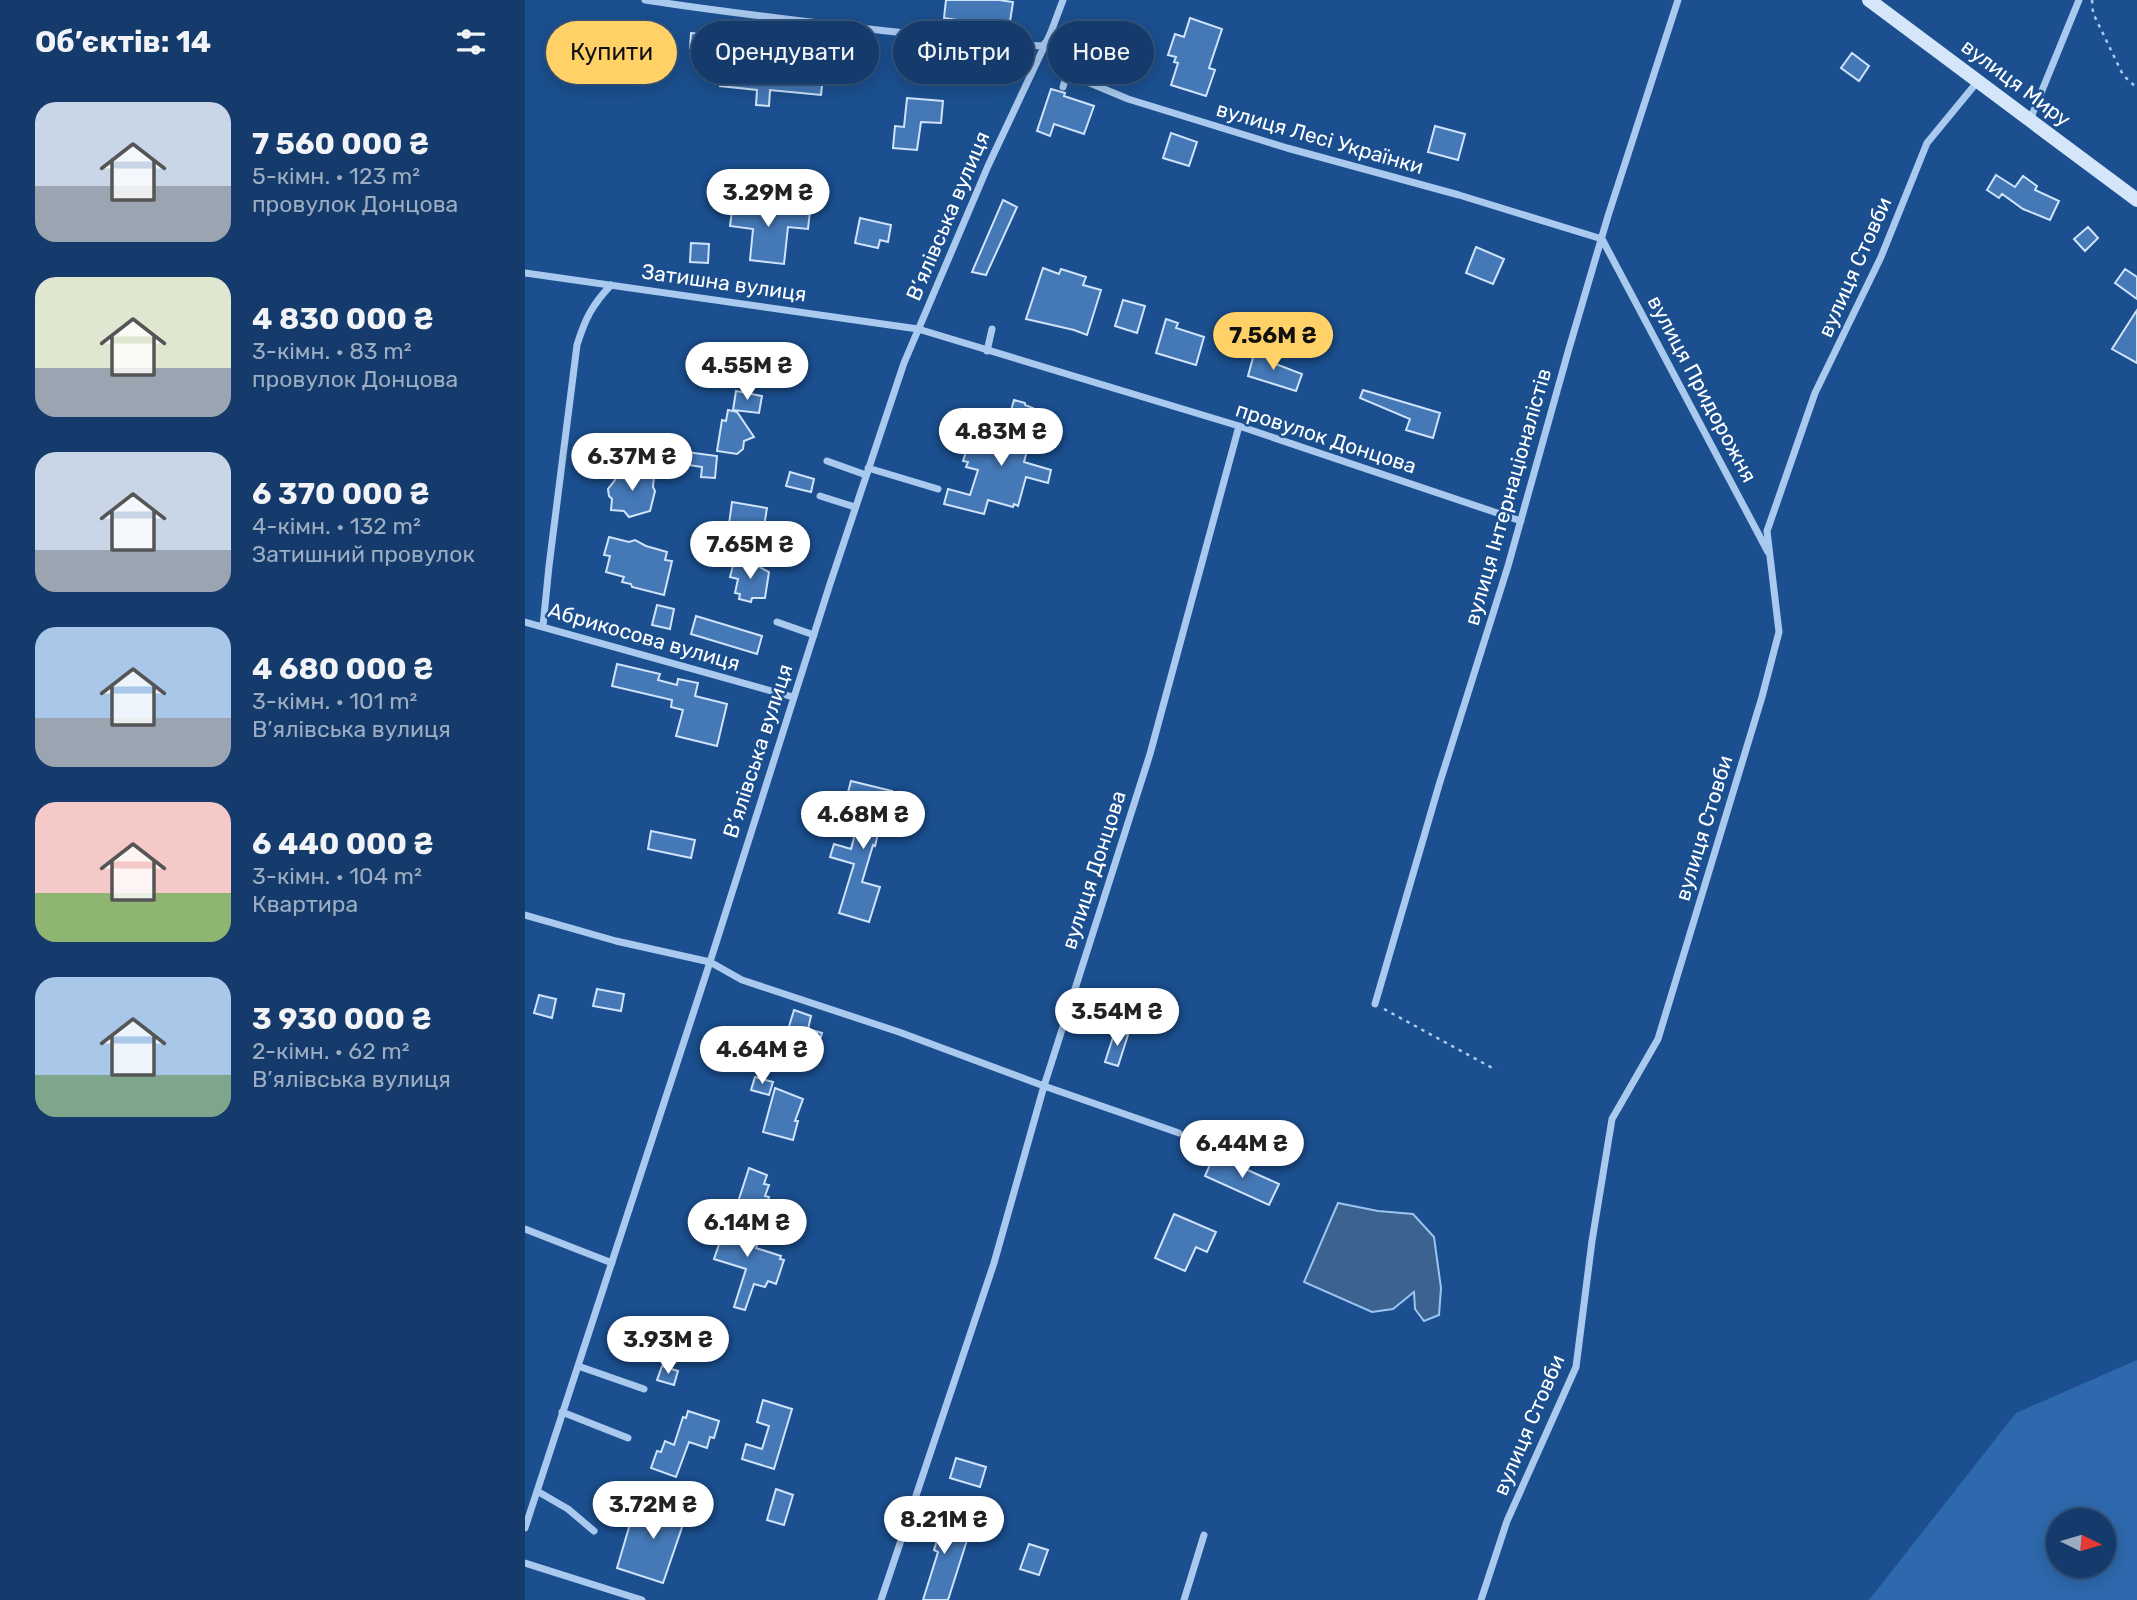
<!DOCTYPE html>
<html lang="uk">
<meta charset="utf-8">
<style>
:root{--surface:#143b6b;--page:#214673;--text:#f1f3f6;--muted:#9dadc1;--line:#33557e;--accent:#ffd166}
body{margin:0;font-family:Rubik,sans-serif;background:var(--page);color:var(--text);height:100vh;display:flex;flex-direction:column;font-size:26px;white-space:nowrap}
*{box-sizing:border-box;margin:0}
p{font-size:23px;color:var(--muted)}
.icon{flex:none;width:38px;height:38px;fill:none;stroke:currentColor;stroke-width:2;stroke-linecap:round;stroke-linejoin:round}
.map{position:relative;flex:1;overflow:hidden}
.side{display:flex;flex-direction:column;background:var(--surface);width:525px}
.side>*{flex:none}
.hud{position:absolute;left:21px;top:21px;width:665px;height:63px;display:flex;gap:14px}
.needle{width:46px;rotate:95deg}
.fabs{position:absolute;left:1521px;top:1508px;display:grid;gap:14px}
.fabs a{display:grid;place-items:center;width:70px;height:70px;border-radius:50%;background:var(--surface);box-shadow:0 4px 18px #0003,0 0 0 2px var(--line);font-size:35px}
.price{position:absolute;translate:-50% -60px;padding:0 16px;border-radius:24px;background:#fff;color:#222;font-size:23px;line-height:46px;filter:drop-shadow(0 2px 4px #0008)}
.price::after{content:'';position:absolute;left:50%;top:42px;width:21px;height:16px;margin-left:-10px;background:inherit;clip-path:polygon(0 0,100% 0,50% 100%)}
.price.on{background:var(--accent);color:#111}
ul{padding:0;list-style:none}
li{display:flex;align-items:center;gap:21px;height:175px;padding:0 35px}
li span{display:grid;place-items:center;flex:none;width:196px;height:140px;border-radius:21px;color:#555}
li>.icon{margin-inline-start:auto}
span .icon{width:84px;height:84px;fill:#fffc;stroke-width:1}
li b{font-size:30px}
h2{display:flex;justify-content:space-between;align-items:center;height:84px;padding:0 35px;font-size:30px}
.chip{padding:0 24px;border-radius:32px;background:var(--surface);box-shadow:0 4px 18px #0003,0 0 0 2px var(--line);font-size:24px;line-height:63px}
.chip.on{background:var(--accent);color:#111}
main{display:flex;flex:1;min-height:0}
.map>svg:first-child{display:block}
.green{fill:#2e69ad;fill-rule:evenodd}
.water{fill:#3c6290;stroke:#9cc4f0;stroke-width:2}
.building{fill:#4478b7;stroke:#cfe3fa;stroke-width:2}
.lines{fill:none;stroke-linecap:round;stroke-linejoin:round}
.path{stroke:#a9c9ee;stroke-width:2.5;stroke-dasharray:3.5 5;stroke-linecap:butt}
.street{stroke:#a9c9ee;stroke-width:7}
.secondary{stroke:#d6e6fa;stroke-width:14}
.labels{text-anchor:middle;stroke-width:5;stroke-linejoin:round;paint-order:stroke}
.street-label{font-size:21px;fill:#fff;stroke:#1b4f8f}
</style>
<main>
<section class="side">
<h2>Об’єктів: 14<svg class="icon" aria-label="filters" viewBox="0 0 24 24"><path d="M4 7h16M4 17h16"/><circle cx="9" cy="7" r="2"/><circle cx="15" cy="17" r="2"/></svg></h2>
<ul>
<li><span style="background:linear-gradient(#c9d6e8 60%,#9aa5b1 0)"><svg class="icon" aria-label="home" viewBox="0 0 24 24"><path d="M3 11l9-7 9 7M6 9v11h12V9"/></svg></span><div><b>7 560 000 ₴</b><p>5-кімн. · 123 m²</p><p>провулок Донцова</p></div></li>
<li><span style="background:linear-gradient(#dfe7d0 65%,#9aa5b1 0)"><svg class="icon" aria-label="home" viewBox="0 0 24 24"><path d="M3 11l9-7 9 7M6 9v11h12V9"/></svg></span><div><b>4 830 000 ₴</b><p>3-кімн. · 83 m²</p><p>провулок Донцова</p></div></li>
<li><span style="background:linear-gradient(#c9d6e8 70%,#9aa5b1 0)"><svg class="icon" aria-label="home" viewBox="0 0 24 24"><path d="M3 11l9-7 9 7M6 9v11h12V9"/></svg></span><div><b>6 370 000 ₴</b><p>4-кімн. · 132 m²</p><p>Затишний провулок</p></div></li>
<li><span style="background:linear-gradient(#a9c7e8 65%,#9aa5b1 0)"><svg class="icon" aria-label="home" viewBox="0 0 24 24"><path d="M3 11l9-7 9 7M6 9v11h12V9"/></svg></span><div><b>4 680 000 ₴</b><p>3-кімн. · 101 m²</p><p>В’ялівська вулиця</p></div></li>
<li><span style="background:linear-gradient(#f6c9c9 65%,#8fb573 0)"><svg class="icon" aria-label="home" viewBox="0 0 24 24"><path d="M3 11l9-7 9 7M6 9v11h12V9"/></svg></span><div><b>6 440 000 ₴</b><p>3-кімн. · 104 m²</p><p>Квартира</p></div></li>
<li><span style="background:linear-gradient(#a9c7e8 70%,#7fa58c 0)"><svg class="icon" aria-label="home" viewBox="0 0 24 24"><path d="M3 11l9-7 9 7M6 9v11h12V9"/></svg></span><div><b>3 930 000 ₴</b><p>2-кімн. · 62 m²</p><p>В’ялівська вулиця</p></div></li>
</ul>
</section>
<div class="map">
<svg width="1612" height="1600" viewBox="0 0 1612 1600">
<rect width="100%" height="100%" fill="#1b4f8f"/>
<path class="green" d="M1612,1360V1600H1344L1491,1413ZM1533,1521H1578V1566H1533Z"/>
<path class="water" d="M813,1203L853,1211L888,1214L909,1237L916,1288L914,1315L899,1321L890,1309L889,1292L868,1309L847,1312L779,1282Z"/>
<path class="building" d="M421,0H474L488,2L484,28L419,18Z
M665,18L697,29L684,68L690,70L681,96L646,85L653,63L649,62L651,57L643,55L650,34L659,37Z
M70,31L82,33L79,56L66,54Z
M177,31L232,36L231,49L300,57L296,95L245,90L244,106L231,105L232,90L195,86L196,75L192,74L195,51L165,48L166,33L176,34Z
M134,37L147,38L145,60L132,59Z
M387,53L409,55L407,75L385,73Z
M1327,53L1344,66L1334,81L1316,68Z
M526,89L540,93L539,96L569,106L559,134L529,124L525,136L512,131Z
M382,98L418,101L416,123L396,122L392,150L368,148L370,126L379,127Z
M910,126L940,134L933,160L903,152Z
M646,133L672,142L664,166L638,158Z
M1471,175L1490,187L1498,176L1512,186L1510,190L1534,201L1525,220L1498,209L1477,194L1474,198L1462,190Z
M478,200L492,207L461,275L447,272Z
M208,203L285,211L283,229L263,227L259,264L225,260L228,229L205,226Z
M335,218L366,225L363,242L355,240L353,248L330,243Z
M1563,227L1573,238L1560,251L1549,239Z
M166,243L184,244L183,263L165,262Z
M951,247L979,259L968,284L941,273Z
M518,268L534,274L536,269L561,277L558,285L576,290L562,335L549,330L501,319Z
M1600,269L1612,277V299L1590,283Z
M598,300L620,306L612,333L590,326Z
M1612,310V363L1587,349Z
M641,319L653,323L651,328L679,337L671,365L631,353Z
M730,350L750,356L748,363L777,374L771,391L723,376Z
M838,390L915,413L908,438L881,430L885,419L835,398Z
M211,391L237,396L234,413L208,410Z
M489,400L500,403V405L508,408L499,441L504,443L499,462L526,470L523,483L501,477L493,506L489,504L488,507L463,500L459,514L419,504L423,489L445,495L453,470L441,467L443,462L438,461L443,445L474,453Z
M203,410L212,412L229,437L219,441L218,449L212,454L192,451L197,420L201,421Z
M147,450L192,456L190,478L176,477L177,467L145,462Z
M107,471L129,476L128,487L130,491L125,511L104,517L99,511L86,510L87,499L84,496L83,489L90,480L92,472L104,474Z
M265,472L289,479L286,492L261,486Z
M207,502L242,508L236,545L183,537L184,523L204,524Z
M84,537L104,542L110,540L121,546L142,552L140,560L147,561L139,595L107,587L106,584L97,582L99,577L81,572L85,556L79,555Z
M225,562L244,572L240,598H227L226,602L214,599L215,594L210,593L213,579L205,577L208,565Z
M132,605L149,609L145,629L127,625Z
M171,616L237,636L232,654L166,634Z
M92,664L135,674L133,680L152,685L153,679L173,683L170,696L202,704L192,746L151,736L158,710L146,707L147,700L87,686Z
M326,781L367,791L363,806H360L350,846L348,845L337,882L355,887L344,922L314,913L329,864L305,857L309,844L326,849L339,800L322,796Z
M126,831L170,840L166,858L123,849Z
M72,989L99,994L96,1011L68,1006Z
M14,995L31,999L27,1018L9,1013Z
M269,1010L286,1016L283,1029L297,1033L290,1056L258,1046Z
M590,1031L603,1035L593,1066L580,1062Z
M230,1077L248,1082L244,1095L226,1090Z
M250,1088L278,1099L270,1121H273L268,1140L238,1132Z
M689,1155L754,1184L744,1205L680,1176Z
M224,1168L242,1175L239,1184L244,1185L240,1196L244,1197L239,1211L213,1202Z
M201,1210L219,1215L213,1238L232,1245L231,1248L256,1256L255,1259L259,1260L251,1284L243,1281L240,1287L229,1284L220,1310L209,1307L221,1269L189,1259L201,1224L198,1223Z
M649,1214L691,1232L682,1252L671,1247L660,1271L630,1258Z
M137,1366L153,1371L149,1385L132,1380Z
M238,1400L267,1409L249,1469L217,1459L221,1444L237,1449L244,1426L232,1422Z
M163,1411L194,1421L189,1438L185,1437L182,1448L164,1442L151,1477L126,1468L132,1451L136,1452L140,1441L149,1445L158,1417L161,1418Z
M431,1458L461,1467L455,1487L425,1478Z
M251,1489L268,1495L259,1525L242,1520Z
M148,1496L166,1501L138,1583L92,1568L110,1507L143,1516Z
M402,1508L425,1515L421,1527L444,1534L423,1600H398L413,1552L409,1550L416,1528L398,1523Z
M504,1544L523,1550L514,1575L495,1569Z"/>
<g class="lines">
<path class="path" d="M1567,0L1568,13L1598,75L1612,88
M859,1009L971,1070"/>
<path class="street" d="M120,0C198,12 275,21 353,30C408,36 463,43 518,46
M520,43L536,64L560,81L603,99L762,148L934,195L1077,239L1243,552
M538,87L543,70
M1505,120L1554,0
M0,273L393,329L714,426L996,521
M462,351L467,329
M302,461L341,475
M343,468L413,489
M295,496L330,507
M0,622L268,697
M252,622L289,635
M18,626L24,566L52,345C60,319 67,305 86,285
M0,915L91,941L185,962L217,980L374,1032L519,1086L654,1133
M850,1004L914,785L983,566L1043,352L1083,216L1153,0
M0,1229L87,1263
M53,1366L119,1389
M37,1412L103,1438
M12,1491L43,1509L69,1531
M0,1528L185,962L304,587L379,363L463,166L526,32L538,0
M0,1563L117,1600
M356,1600L469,1263L519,1086L625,754L714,426
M659,1600L679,1535
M956,1600L982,1521L1051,1367L1067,1241L1087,1119L1133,1039L1237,697L1254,632L1242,531L1290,393L1356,257L1402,143L1453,81"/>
<path class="secondary" d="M1344,0L1612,200"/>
</g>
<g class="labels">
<g class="street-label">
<text transform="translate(1491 83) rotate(37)" y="7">вулиця Миру</text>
<text transform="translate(795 138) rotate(16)" y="7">вулиця Лесі Українки</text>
<text transform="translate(423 216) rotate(-67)" y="7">В’ялівська вулиця</text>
<text transform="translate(1330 267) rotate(-66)" y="7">вулиця Стовби</text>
<text transform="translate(199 283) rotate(8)" y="7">Затишна вулиця</text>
<text transform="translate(1177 389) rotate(62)" y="7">вулиця Придорожня</text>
<text transform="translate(801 438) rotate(18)" y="7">провулок Донцова</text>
<text transform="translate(983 497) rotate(-74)" y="7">вулиця Інтернаціоналістів</text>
<text transform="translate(119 637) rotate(16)" y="7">Абрикосова вулиця</text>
<text transform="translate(233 751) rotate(-72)" y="7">В’ялівська вулиця</text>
<text transform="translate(1179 828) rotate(-73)" y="7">вулиця Стовби</text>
<text transform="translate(569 870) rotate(-72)" y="7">вулиця Донцова</text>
<text transform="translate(1004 1425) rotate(-67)" y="7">вулиця Стовби</text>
</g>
</g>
</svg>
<div class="fabs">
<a><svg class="needle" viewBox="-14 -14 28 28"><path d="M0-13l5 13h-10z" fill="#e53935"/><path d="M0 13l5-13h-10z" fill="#9dadc1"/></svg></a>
</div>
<b class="price" style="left:243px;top:229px">3.29M ₴</b>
<b class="price on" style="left:748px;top:372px">7.56M ₴</b>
<b class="price" style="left:222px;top:402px">4.55M ₴</b>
<b class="price" style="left:476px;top:468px">4.83M ₴</b>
<b class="price" style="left:107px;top:493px">6.37M ₴</b>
<b class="price" style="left:225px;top:581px">7.65M ₴</b>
<b class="price" style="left:338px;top:851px">4.68M ₴</b>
<b class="price" style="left:592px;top:1048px">3.54M ₴</b>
<b class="price" style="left:237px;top:1086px">4.64M ₴</b>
<b class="price" style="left:717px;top:1180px">6.44M ₴</b>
<b class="price" style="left:222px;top:1259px">6.14M ₴</b>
<b class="price" style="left:143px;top:1376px">3.93M ₴</b>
<b class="price" style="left:128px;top:1541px">3.72M ₴</b>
<b class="price" style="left:419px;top:1556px">8.21M ₴</b>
<div class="hud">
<a class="chip on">Купити</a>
<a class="chip">Орендувати</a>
<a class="chip">Фільтри</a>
<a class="chip">Нове</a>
</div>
</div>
</main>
